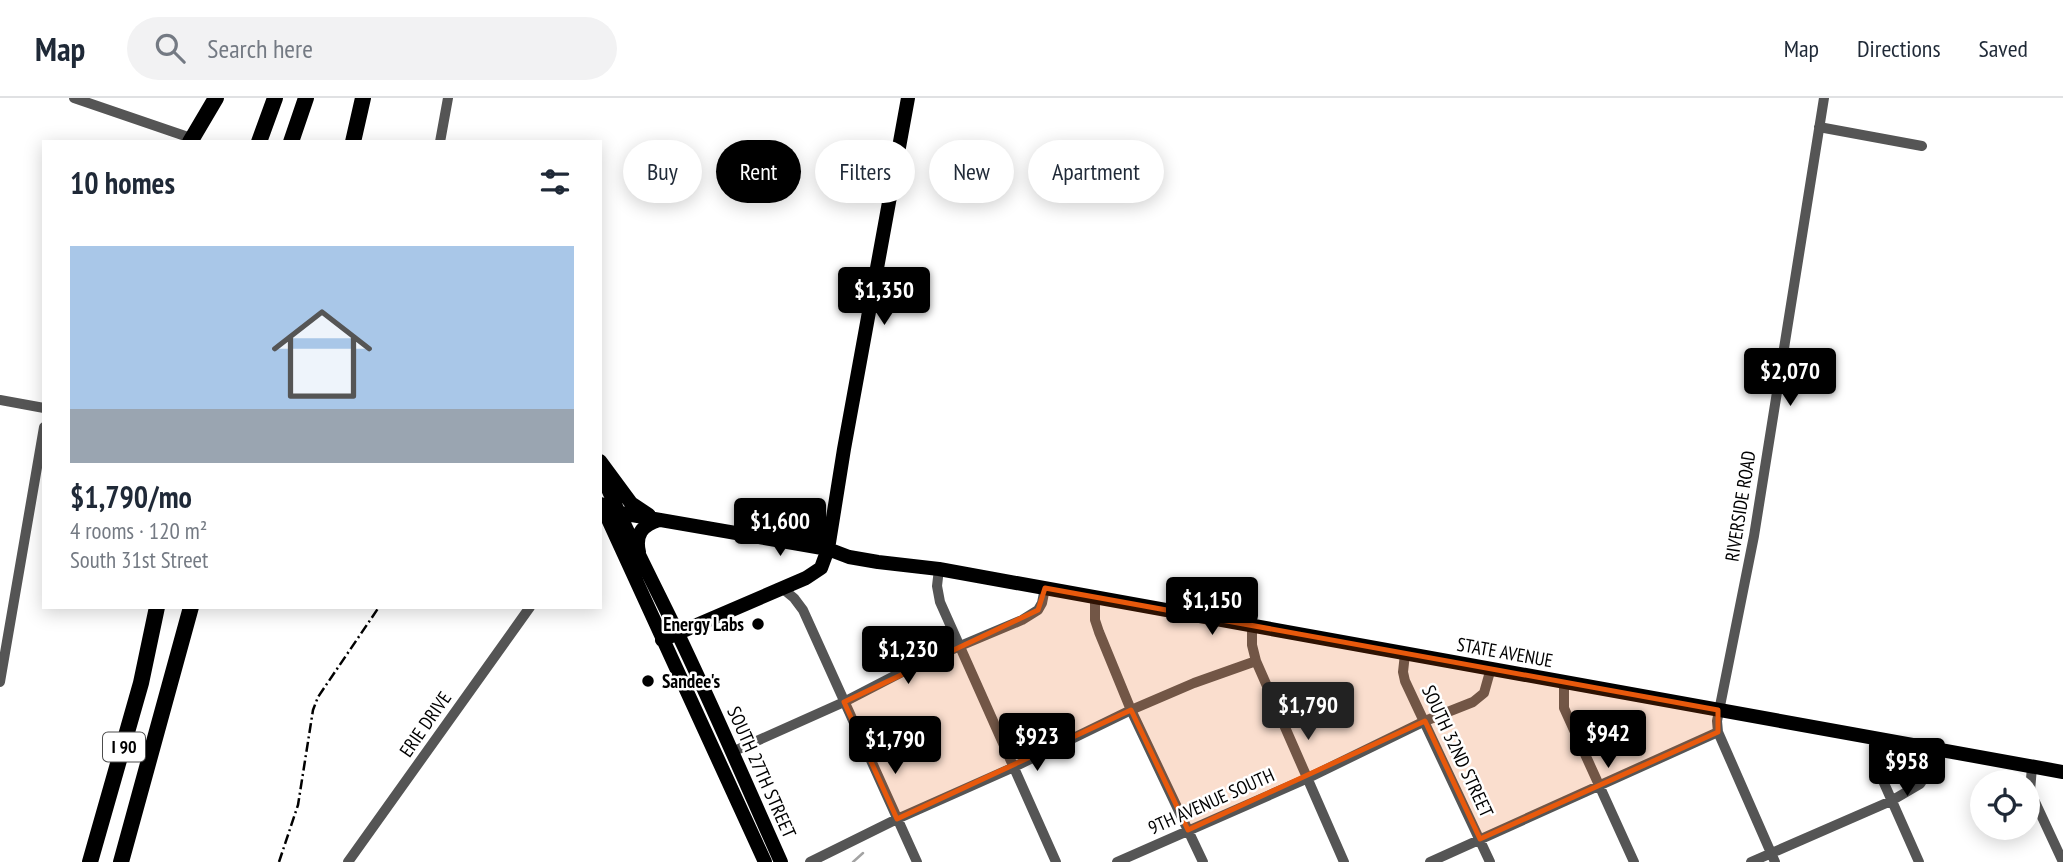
<!DOCTYPE html>
<meta charset="utf-8">
<style>
:root{--surface:#fff;--page:#f2f2f3;--text:#1f2937;--muted:#747a83;--line:#e0e1e3;--accent:#000}
body{margin:0;font-family:"PT Sans Narrow",sans-serif;background:var(--page);color:var(--text);height:100vh;display:flex;flex-direction:column;font-size:26px;white-space:nowrap}
*{box-sizing:border-box;margin:0}
p{font-size:23px;color:var(--muted)}
.icon{flex:none;width:38px;height:38px;fill:none;stroke:currentColor;stroke-width:2;stroke-linecap:round;stroke-linejoin:round}
.map{position:relative;flex:1;overflow:hidden}
.panel{position:absolute;left:42px;top:42px;width:560px;height:469px;display:flex;flex-direction:column;background:var(--surface);border-radius:0px;box-shadow:0 4px 18px #0003}
.panel>*{flex:none}
.hud{position:absolute;left:623px;top:42px;width:665px;height:63px;display:flex;gap:14px}
.controls{position:absolute;left:1970px;top:672px;display:grid;gap:14px}
.controls a{display:grid;place-items:center;width:70px;height:70px;border-radius:50%;background:var(--surface);box-shadow:0 4px 18px #0003;font-size:35px}
.price{position:absolute;translate:-50% -60px;padding:0 16px;border-radius:7px;background:var(--accent);color:#fff;font-size:23px;line-height:46px;filter:drop-shadow(0 2px 4px #0008)}
.price::after{content:'';position:absolute;left:50%;top:42px;width:21px;height:16px;margin-left:-10px;background:inherit;clip-path:polygon(0 0,100% 0,50% 100%)}
.price.selected{background:#222;color:#fff}
ul{padding:0;list-style:none}
li{display:grid;align-content:center;gap:14px;height:371px;padding:0 28px}
li span{display:grid;place-items:center;height:217px;border-radius:0px;color:#555}
li>.icon{margin-inline-start:auto}
span .icon{width:126px;height:126px;fill:#fffc;stroke-width:1}
li b{font-size:30px}
h2{display:flex;justify-content:space-between;align-items:center;height:84px;padding:0 28px;font-size:30px}
.tag{padding:0 24px;border-radius:32px;background:var(--surface);box-shadow:0 4px 18px #0003;font-size:24px;line-height:63px}
.tag.selected{background:var(--accent);color:#fff}
header{display:flex;align-items:center;gap:42px;box-sizing:border-box;height:98px;padding:0 35px;background:var(--surface);border-bottom:2px solid var(--line)}
header strong{font-size:33px}
nav{display:flex;gap:38px;margin-inline-start:auto;font-size:24px}
.search{width:490px;height:63px;background:var(--page);display:flex;align-items:center;gap:18px;box-sizing:border-box;padding:0 24px;border-radius:38px;color:var(--muted);font-size:26px}
.map>svg:first-child{display:block}
.lines{fill:none;stroke-linecap:round;stroke-linejoin:round}
.stream{stroke:#a3a3a3;stroke-width:2.5}
.minor{stroke:#555;stroke-width:10}
.major{stroke:#000;stroke-width:14}
.highway{stroke:#000;stroke-width:16}
.rail{stroke:#000;stroke-width:2.5;stroke-dasharray:10 3.5 2 3.5;stroke-linecap:butt}
.marked{fill:#e8590c;fill-opacity:0.2;stroke:#e8590c;stroke-width:5;stroke-linejoin:round}
.poi-dot{fill:#000;stroke:#fff;stroke-width:2.5}
.labels{text-anchor:middle;stroke-width:5;stroke-linejoin:round;paint-order:stroke}
.shield{fill:#fff;stroke:#4c4c4c;stroke-width:2}
.shield-label{font-size:18px;font-weight:bold;fill:#000}
.street-label{font-size:19px;fill:#000;stroke:#fff}
.poi-label{font-size:19px;font-weight:bold;fill:#000;stroke:#fff;text-anchor:end}
</style>
<header>
<strong>Map</strong>
<div class="search"><svg class="icon" aria-label="search" viewBox="0 0 24 24"><circle cx="10" cy="10" r="6"/><path d="M15 15l6 6"/></svg>Search here</div>
<nav><a>Map</a><a>Directions</a><a>Saved</a></nav>
</header>
<div class="map">
<svg width="2063" height="764" viewBox="0 0 2063 764">
<rect width="100%" height="100%" fill="#fff"/>
<g class="lines">
<path class="stream" d="M853,764L863,755"/>
<path class="minor" d="M74,0L191,40
M1819,29L1922,48
M440,44L448,0
M0,302L44,310
M939,471L937,488L940,504L1056,764
M783,491L794,500L803,512L917,764
M1095,499V522L1099,534L1131,612L1203,764
M1252,528V547L1256,563L1344,764
M1405,556L1403,574L1405,583L1490,764
M1564,583V610L1634,764
M0,584L44,329
M1875,639L1876,667L1919,764
M732,654L844,604L902,574L960,548L1022,522L1038,512L1042,505L1045,490
M2032,669L2030,693L2063,764
M348,764L530,509
M810,764L897,721L1014,669L1131,612L1194,585L1256,563
M1117,764L1306,681L1425,623L1473,604L1484,595L1491,570
M1430,764L1718,634
M1751,764L1891,703L1920,686L1928,674
M1775,764L1718,634L1717,623L1754,438L1824,0"/>
<path class="major" d="M600,363L631,405L649,417
M600,373C624,429 652,482 678,536C714,611 747,688 781,764
M601,406L765,764
M603,412L828,451L849,459L878,464L939,471L2063,674
M639,454C635,437 642,427 659,422
M662,542L806,480L821,470L828,451L844,351L908,0"/>
<path class="highway" d="M190,44L216,0
M259,44L275,0
M291,44L306,0
M353,44L363,0
M90,764L141,585L157,509
M121,764L191,509"/>
<path class="rail" d="M279,764L298,707L313,612L318,599L379,509"/>
</g>
<path class="marked" d="M1045,490L1718,612V634L1480,741L1425,623L1188,732L1131,612L897,721L844,604L1038,512Z"/>
<g class="poi-dot">
<circle cx="758" cy="526" r="7"/>
<circle cx="648" cy="583" r="7"/>
</g>
<g class="labels">
<rect class="shield" x="103" y="634.5" width="42" height="29" rx="5"/>
<g class="shield-label">
<text x="124" y="655">I 90</text>
</g>
<g class="street-label">
<text transform="translate(1740 408) rotate(-81)" y="7">RIVERSIDE ROAD</text>
<text transform="translate(1505 554) rotate(10)" y="7">STATE AVENUE</text>
<text transform="translate(425 626) rotate(-55)" y="7">ERIE DRIVE</text>
<text transform="translate(1458 653) rotate(65)" y="7">SOUTH 32ND STREET</text>
<text transform="translate(762 674) rotate(66)" y="7">SOUTH 27TH STREET</text>
<text transform="translate(1211 703) rotate(-24)" y="7">9TH AVENUE SOUTH</text>
</g>
<g class="poi-label">
<text x="744" y="533">Energy Labs</text>
<text x="662" y="590" text-anchor="start">Sandee's</text>
</g>
</g>
</svg>
<div class="controls">
<a><svg class="icon" aria-label="locate" viewBox="0 0 24 24"><circle cx="12" cy="12" r="6"/><path d="M12 2v4M12 18v4M2 12h4M18 12h4"/></svg></a>
</div>
<b class="price" style="left:884px;top:229px">$1,350</b>
<b class="price" style="left:1790px;top:310px">$2,070</b>
<b class="price" style="left:780px;top:460px">$1,600</b>
<b class="price" style="left:1212px;top:539px">$1,150</b>
<b class="price" style="left:908px;top:588px">$1,230</b>
<b class="price selected" style="left:1308px;top:644px">$1,790</b>
<b class="price" style="left:1608px;top:672px">$942</b>
<b class="price" style="left:1037px;top:675px">$923</b>
<b class="price" style="left:895px;top:678px">$1,790</b>
<b class="price" style="left:1907px;top:700px">$958</b>
<div class="hud">
<a class="tag">Buy</a>
<a class="tag selected">Rent</a>
<a class="tag">Filters</a>
<a class="tag">New</a>
<a class="tag">Apartment</a>
</div>
<section class="panel">
<h2>10 homes<svg class="icon" aria-label="filters" viewBox="0 0 24 24"><path d="M4 7h16M4 17h16"/><circle cx="9" cy="7" r="2"/><circle cx="15" cy="17" r="2"/></svg></h2>
<ul>
<li><span style="background:linear-gradient(#a9c7e8 75%,#9aa5b1 0)"><svg class="icon" aria-label="home" viewBox="0 0 24 24"><path d="M3 11l9-7 9 7M6 9v11h12V9"/></svg></span><div><b>$1,790/mo</b><p>4 rooms · 120 m²</p><p>South 31st Street</p></div></li>
</ul>
</section>
</div>
